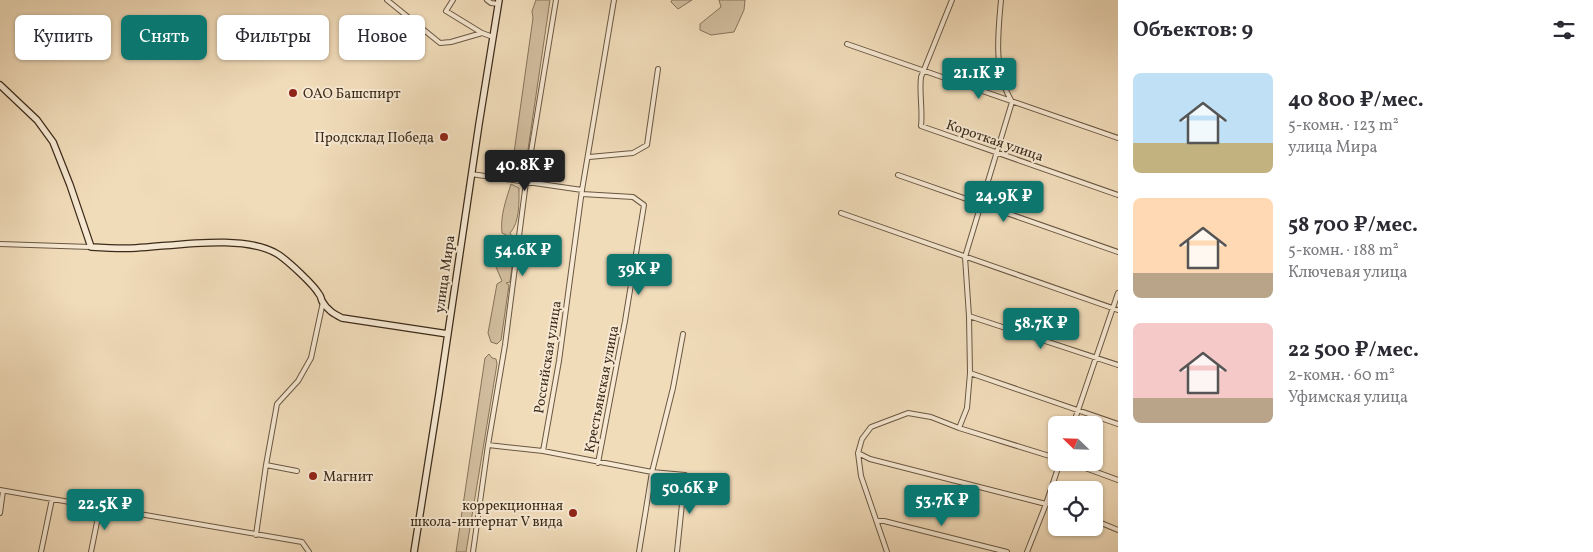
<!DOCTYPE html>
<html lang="ru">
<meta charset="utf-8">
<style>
:root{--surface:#fff;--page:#f2f2f3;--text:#2b2b33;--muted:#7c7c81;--accent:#0f766e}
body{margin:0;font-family:Vollkorn,serif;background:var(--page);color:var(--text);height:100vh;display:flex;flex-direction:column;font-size:19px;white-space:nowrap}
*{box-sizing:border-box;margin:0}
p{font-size:16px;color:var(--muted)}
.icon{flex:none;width:28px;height:28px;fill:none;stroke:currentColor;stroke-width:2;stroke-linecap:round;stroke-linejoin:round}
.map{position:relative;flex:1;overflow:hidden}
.side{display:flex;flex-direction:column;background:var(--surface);width:475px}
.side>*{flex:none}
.top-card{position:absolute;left:15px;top:15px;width:475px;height:45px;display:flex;gap:10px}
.needle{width:32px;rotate:293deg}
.fabs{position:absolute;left:1048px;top:416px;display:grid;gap:10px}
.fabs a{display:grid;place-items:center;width:55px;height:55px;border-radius:8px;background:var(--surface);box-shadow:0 1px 4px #0004;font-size:25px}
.price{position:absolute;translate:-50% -42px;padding:0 11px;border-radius:5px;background:var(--accent);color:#fff;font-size:16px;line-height:32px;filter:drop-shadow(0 1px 2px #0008)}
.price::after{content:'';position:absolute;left:50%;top:30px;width:15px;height:11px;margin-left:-8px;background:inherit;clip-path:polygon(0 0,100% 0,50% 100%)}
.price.selected{background:#222;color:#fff}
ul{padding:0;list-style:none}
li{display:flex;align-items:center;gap:15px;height:125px;padding:0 15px}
li span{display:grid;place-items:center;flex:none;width:140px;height:100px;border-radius:8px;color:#555}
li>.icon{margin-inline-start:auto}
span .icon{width:60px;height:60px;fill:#fffc;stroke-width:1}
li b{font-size:21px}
h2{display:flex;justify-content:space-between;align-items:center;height:60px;padding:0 15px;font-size:21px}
.chip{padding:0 18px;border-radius:8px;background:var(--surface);box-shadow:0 1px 4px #0004;font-size:18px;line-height:45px}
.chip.selected{background:var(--accent);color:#fff}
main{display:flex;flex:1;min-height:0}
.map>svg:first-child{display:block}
.green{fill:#d2be9f;stroke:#87745c}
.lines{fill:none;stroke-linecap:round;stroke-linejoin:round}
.street-casing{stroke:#695742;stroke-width:6}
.secondary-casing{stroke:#3c2b1a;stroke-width:8}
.street{stroke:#f6e8d2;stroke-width:4}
.secondary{stroke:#f6e8d2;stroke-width:5.5}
.poi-dot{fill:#8f2418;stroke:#f6e8d2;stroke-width:2}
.labels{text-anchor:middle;stroke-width:4;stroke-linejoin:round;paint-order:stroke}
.poi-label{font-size:14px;fill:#3c2b1a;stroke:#f6e8d2;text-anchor:start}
.street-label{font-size:14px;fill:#3c2b1a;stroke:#f6e8d2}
</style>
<main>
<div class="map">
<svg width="1118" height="552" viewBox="0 0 1118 552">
<rect width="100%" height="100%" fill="#f1dcba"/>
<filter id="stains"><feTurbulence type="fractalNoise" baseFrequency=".004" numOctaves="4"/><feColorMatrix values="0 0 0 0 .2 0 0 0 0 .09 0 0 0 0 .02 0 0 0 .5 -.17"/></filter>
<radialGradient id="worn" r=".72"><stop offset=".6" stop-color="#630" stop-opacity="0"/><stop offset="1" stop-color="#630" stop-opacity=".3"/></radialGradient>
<path class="green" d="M536,0H550L525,170L523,176L519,179L513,178L511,174L533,18L532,11Z
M672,0H692L678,9L671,2Z
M719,0H745L744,10L734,32L711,35L700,30V24L721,7Z
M511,184L519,188C519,202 520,222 510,233L516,242L512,248L514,251L510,282L506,283L509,285L501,340L497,344L491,342L488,333L497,284L502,281L496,267L501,240L508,236L502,233C500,216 506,200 511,184Z
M489,354L492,358L496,359L497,364L466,552H456L485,358Z"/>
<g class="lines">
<g class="street-casing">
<path id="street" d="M387,0L440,43L451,42L482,33L493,37
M453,0L446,11L482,33
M487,0L491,3L499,4
M952,0L921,77C919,94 923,110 921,126L1118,195
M847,44L1118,138
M589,157L633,153L647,145L658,69
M471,174L582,190
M898,175L1118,252
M582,194L633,197L644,205L625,321L598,463
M841,213L1118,310
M0,244L91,247
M969,316L1118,365
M970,373L1118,424
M1073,425L1118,293
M959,428L967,408L970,373L969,316L965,257L1012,102C993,71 998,34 1001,0
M488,445L543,451L652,472L685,475L677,552
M543,451L559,361L582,190L614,0
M858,453L870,459L1046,504L1050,503L1056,505
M1069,462L1118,480
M266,465L277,404L298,381L311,358L323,302
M0,490L302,542L309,552
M0,513L3,491
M1094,520L1118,530
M877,521H884L1007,552
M256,535L266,465L297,471
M41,552L52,499
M91,552L100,507
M473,552L488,445L505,345L526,182L556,0
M639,552L652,472L673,388L683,334
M887,552L861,476L858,453L862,439L871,427L908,413L931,417L959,428L1056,458
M1027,552L1046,504L1060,462"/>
</g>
<g class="secondary-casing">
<path id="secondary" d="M0,85L37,120L53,142L70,185L91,247C106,248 121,249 136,248C174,246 246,233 279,255C289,262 313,284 319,294C321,296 321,299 322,301C327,310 334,314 342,318L448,334
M414,552L439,394L479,124L499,0"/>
</g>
<use href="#street" class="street"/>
<use href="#secondary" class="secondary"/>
</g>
<g class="poi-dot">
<circle cx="293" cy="93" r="5"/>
<circle cx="444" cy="137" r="5"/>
<circle cx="313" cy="476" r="5"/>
<circle cx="573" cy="513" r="5"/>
</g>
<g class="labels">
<g class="poi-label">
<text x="303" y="98">ОАО Башспирт</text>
<text x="434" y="142" text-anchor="end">Продсклад Победа</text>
<text x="323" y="481">Магнит</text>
<text x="563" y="510" text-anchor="end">коррекционная<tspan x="563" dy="16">школа-интернат V вида</tspan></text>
</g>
<g class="street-label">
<text transform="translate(995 140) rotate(19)" y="5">Короткая улица</text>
<text transform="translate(444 274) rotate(-82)" y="5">улица Мира</text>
<text transform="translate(547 357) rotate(-81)" y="5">Российская улица</text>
<text transform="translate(601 389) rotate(-79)" y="5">Крестьянская улица</text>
</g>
</g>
<rect width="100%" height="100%" filter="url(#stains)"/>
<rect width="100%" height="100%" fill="url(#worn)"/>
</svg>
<div class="fabs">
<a><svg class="needle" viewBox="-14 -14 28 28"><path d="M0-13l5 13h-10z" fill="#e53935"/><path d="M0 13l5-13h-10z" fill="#7c7c81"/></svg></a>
<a><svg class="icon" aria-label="locate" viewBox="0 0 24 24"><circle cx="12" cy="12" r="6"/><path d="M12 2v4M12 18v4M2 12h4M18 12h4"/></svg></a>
</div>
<b class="price" style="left:979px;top:100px">21.1K ₽</b>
<b class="price selected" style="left:525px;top:192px">40.8K ₽</b>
<b class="price" style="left:1004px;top:223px">24.9K ₽</b>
<b class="price" style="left:523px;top:277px">54.6K ₽</b>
<b class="price" style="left:639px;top:296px">39K ₽</b>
<b class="price" style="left:1041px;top:350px">58.7K ₽</b>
<b class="price" style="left:690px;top:515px">50.6K ₽</b>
<b class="price" style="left:942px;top:527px">53.7K ₽</b>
<b class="price" style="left:105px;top:531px">22.5K ₽</b>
<div class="top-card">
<a class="chip">Купить</a>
<a class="chip selected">Снять</a>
<a class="chip">Фильтры</a>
<a class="chip">Новое</a>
</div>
</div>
<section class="side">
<h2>Объектов: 9<svg class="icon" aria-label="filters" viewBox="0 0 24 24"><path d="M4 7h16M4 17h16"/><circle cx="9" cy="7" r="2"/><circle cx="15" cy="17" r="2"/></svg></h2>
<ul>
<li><span style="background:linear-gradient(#bfe0f5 70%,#c2b280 0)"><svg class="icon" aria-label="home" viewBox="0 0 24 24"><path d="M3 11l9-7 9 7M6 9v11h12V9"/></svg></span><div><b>40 800 ₽/мес.</b><p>5-комн. · 123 m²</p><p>улица Мира</p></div></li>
<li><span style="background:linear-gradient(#ffd9b3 75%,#b9a48a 0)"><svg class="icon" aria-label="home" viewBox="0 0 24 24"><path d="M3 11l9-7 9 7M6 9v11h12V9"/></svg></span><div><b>58 700 ₽/мес.</b><p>5-комн. · 188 m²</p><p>Ключевая улица</p></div></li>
<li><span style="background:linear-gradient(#f6c9c9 75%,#b9a48a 0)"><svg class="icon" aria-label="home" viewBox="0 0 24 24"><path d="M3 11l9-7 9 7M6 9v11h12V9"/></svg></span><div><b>22 500 ₽/мес.</b><p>2-комн. · 60 m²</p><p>Уфимская улица</p></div></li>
</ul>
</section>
</main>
